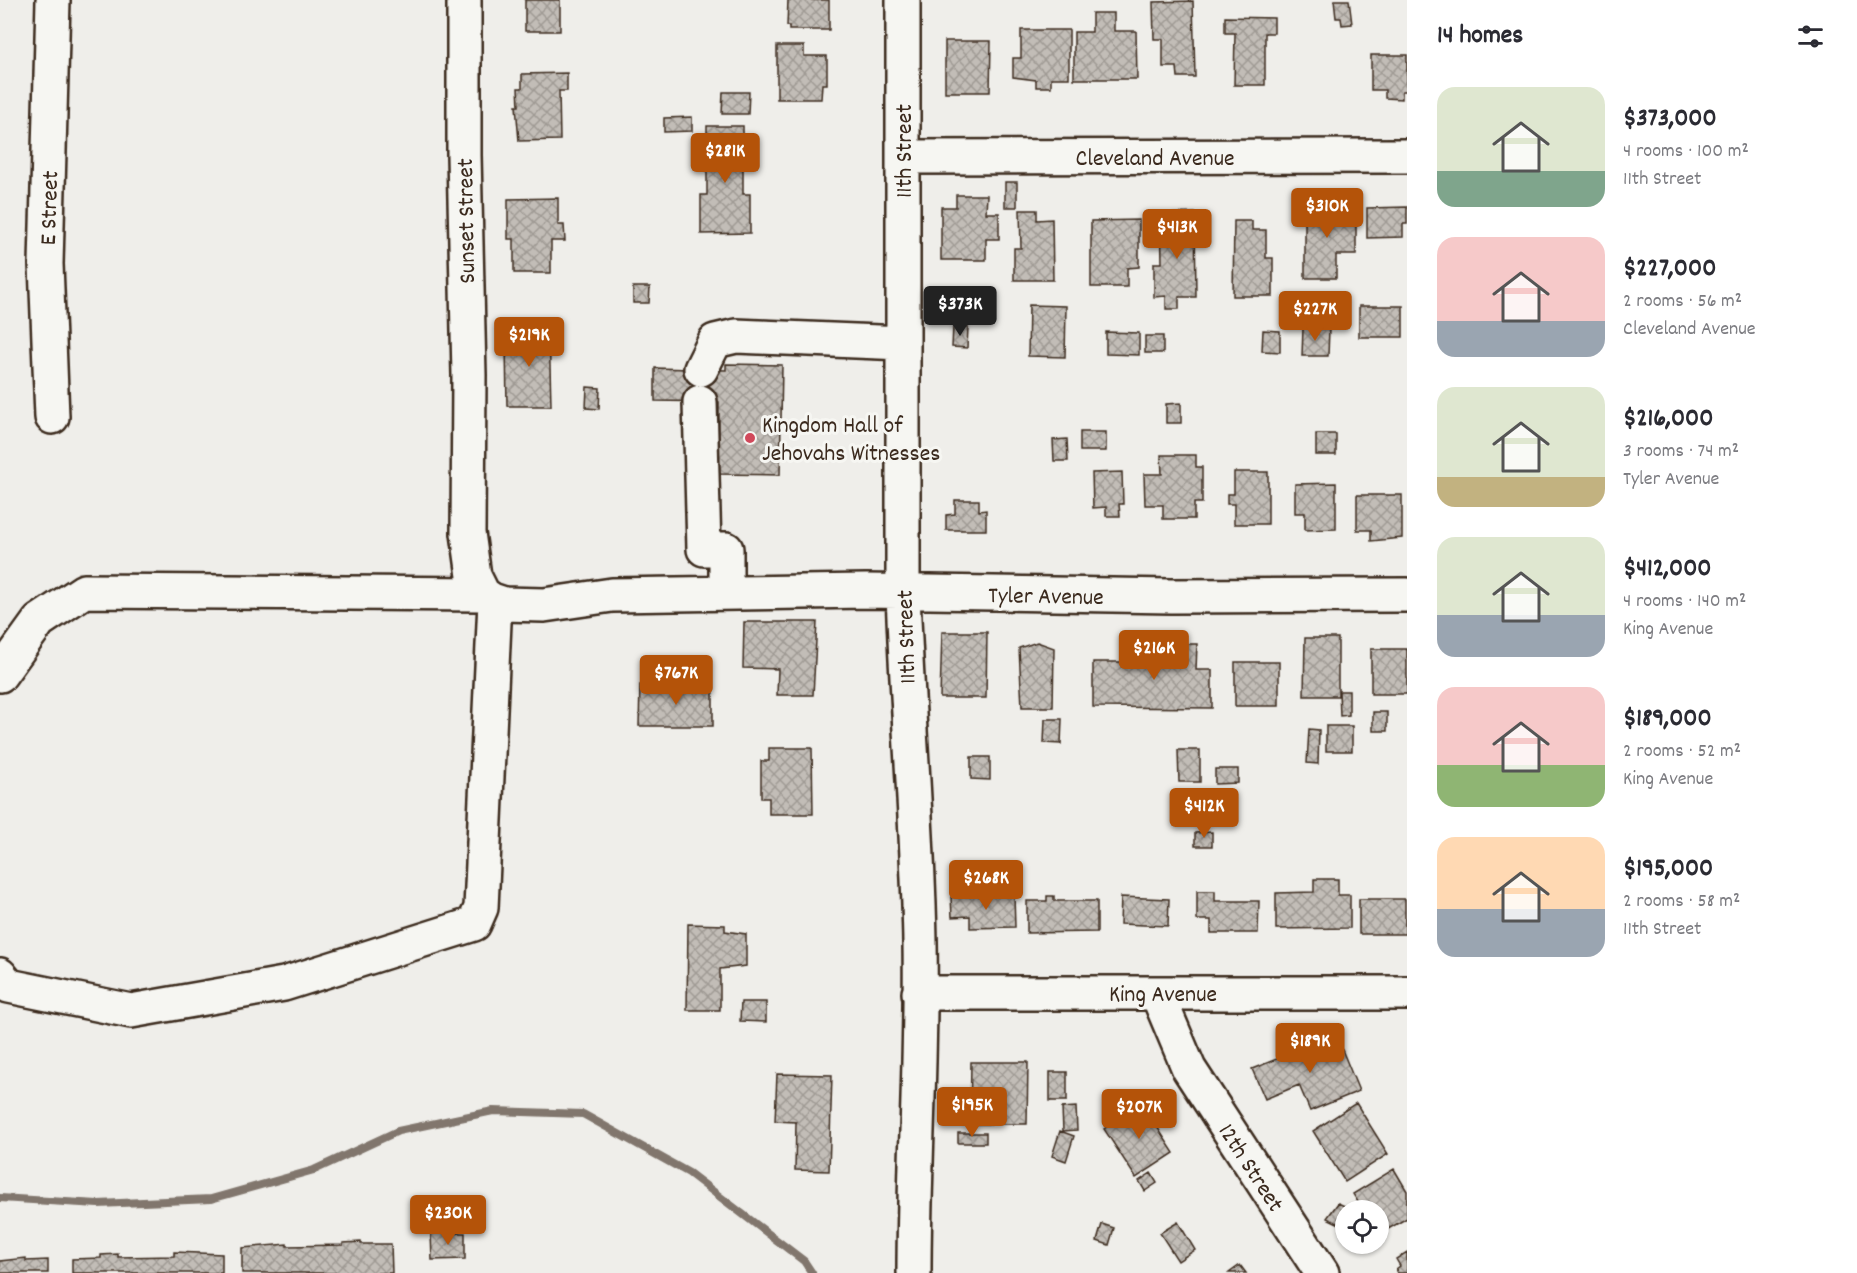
<!DOCTYPE html>
<meta charset="utf-8">
<style>
:root{--surface:#fff;--page:#f7f7f7;--text:#2b2b33;--muted:#7c7c81;--accent:#b45309}
body{margin:0;font-family:Dekko,sans-serif;background:var(--page);color:var(--text);height:100vh;display:flex;flex-direction:column;font-size:22px;white-space:nowrap}
*{box-sizing:border-box;margin:0}
p{font-size:20px;color:var(--muted)}
.icon{flex:none;width:33px;height:33px;fill:none;stroke:currentColor;stroke-width:2;stroke-linecap:round;stroke-linejoin:round}
.map{position:relative;flex:1;overflow:hidden}
.drawer{display:flex;flex-direction:column;background:var(--surface);width:450px}
.drawer>*{flex:none}
.fabs{position:absolute;left:1335px;top:1200px;display:grid;gap:12px}
.fabs a{display:grid;place-items:center;width:54px;height:54px;border-radius:50%;background:var(--surface);box-shadow:0 2px 4px #0004;font-size:30px}
.price{position:absolute;translate:-50% -51px;padding:0 14px;border-radius:6px;background:var(--accent);color:#fff;font-size:20px;line-height:39px;filter:drop-shadow(0 2px 3px #0008)}
.price::after{content:'';position:absolute;left:50%;top:36px;width:18px;height:14px;margin-left:-9px;background:inherit;clip-path:polygon(0 0,100% 0,50% 100%)}
.price.current{background:#222;color:#fff}
ul{padding:0;list-style:none}
li{display:flex;align-items:center;gap:18px;height:150px;padding:0 30px}
li span{display:grid;place-items:center;flex:none;width:168px;height:120px;border-radius:18px;color:#555}
li>.icon{margin-inline-start:auto}
span .icon{width:72px;height:72px;fill:#fffc;stroke-width:1}
li b{font-size:26px}
h2{display:flex;justify-content:space-between;align-items:center;height:72px;padding:0 30px;font-size:26px}
main{display:flex;flex:1;min-height:0}
.map>svg:first-child{display:block}
.lines{fill:none;stroke-linecap:round;stroke-linejoin:round}
.stream{stroke:#81766d;stroke-width:8}
.building{fill:url(#building-cross-hatch);stroke:#3b2a1e;stroke-width:1.5}
.minor-casing{stroke:#3b2a1e;stroke-width:38}
.minor{stroke:#f6f6f2;stroke-width:33}
.poi-dot{fill:#d1495b;stroke:#f6f6f2;stroke-width:2}
.labels{text-anchor:middle;stroke-width:6;stroke-linejoin:round;paint-order:stroke}
.street-label{font-size:24px;fill:#3b2a1e;stroke:#f6f6f2}
.poi-label{font-size:24px;fill:#3b2a1e;stroke:#f6f6f2;text-anchor:start}
</style>
<main>
<div class="map">
<svg width="1407" height="1273" viewBox="0 0 1407 1273">
<defs>
<pattern id="building-cross-hatch" width="8" height="8" patternUnits="userSpaceOnUse" patternTransform="scale(1.5)"><rect width="8" height="8" fill="#c2bdb7"/><path d="M0 0l8 8M0 8l8-8" fill="none" stroke="#9f9a94"/></pattern>
</defs>
<rect width="100%" height="100%" fill="#efeeea"/>
<filter id="ink" filterUnits="userSpaceOnUse"><feTurbulence type="fractalNoise" baseFrequency=".0167" numOctaves="2"/><feDisplacementMap in="SourceGraphic" scale="12" xChannelSelector="R" yChannelSelector="G"/><feConvolveMatrix kernelMatrix="1 2 1 2 8 2 1 2 1" color-interpolation-filters="sRGB"/></filter>
<g filter="url(#ink)">
<g class="lines">
<path class="stream" d="M0,1198L98,1204L211,1199L314,1170L398,1131L493,1111L583,1114L689,1173L804,1261L812,1273"/>
</g>
<path class="building" d="M525,0H560V31H525Z
M788,0H829V30H789V26H787Z
M1334,0H1349L1352,24L1342,25L1341,18H1336Z
M1193,1L1195,77H1178L1177,67H1163V39H1154L1153,2Z
M1092,13H1114V31H1136L1137,79H1074V32H1092Z
M1225,17L1274,18V33H1265V85H1234L1235,33H1225Z
M1021,30H1069V78H1051V87H1036V80L1013,77V58H1021Z
M945,41H991L990,92H945Z
M777,46H804V56H827V84H822L821,99H777Z
M1371,55H1407V91H1402V99L1385,98V90H1371Z
M567,73V91H559L560,140L519,141L516,106H519L518,88H522V74Z
M723,92H749L748,114H722Z
M692,117V131L664,132V118Z
M707,126H743V194H750V233L701,234V195H707Z
M1005,182H1017V207H1005Z
M956,195H987L986,213H999V239H986V260H941V207H956Z
M558,198V225H564L565,241H551V273H514V239H508V199Z
M1313,198H1329V207H1337V218H1356V255H1336V278H1305V206H1313Z
M1407,207V224H1403V237L1367,238V208Z
M1020,210H1037V220L1052,219L1053,280H1014V248H1021Z
M1195,213L1196,297H1179V309H1166V296L1154,297V263H1162L1161,214Z
M1139,220V267L1127,268V287H1091V221Z
M1234,221H1252V230H1266V258H1273V296H1233Z
M633,287H650L649,303H633Z
M1029,305L1066,306L1065,357L1028,356Z
M1359,306H1403V337H1359Z
M549,326L551,406H507L506,344H514V327Z
M953,327H968L967,348L952,347Z
M1303,328L1329,329L1328,356H1302Z
M1263,330L1280,331V352L1262,351Z
M1106,332L1139,333V355L1106,354Z
M1145,336H1163V353H1145Z
M726,364L782,365L780,475L718,474L719,402L655,401V368L726,370Z
M587,387L600,388L599,409L586,408Z
M1181,403V423H1166V404Z
M1080,432H1106V451H1080Z
M1316,434H1336V455H1316Z
M1067,439L1068,461H1054L1053,440Z
M1161,455H1196V467H1202V503H1194V519H1163V505H1145L1144,474H1162Z
M1122,472L1123,504H1119L1120,516H1106V507L1093,508L1092,473Z
M1234,472H1268V524H1234V504H1227V494H1234Z
M1336,483V529L1305,530V513H1295V484Z
M1357,495H1402V538L1371,541V530H1357Z
M955,500H979V511L986,510V530H946V515L955,514Z
M744,622H817L813,695H777L778,669L743,668Z
M942,632H987L986,698H940Z
M1305,638H1338V696H1304Z
M1037,642L1054,648L1053,707H1022L1019,648Z
M1161,644H1197L1196,670H1212V708L1093,707V662H1145V653H1161Z
M1371,649H1407V694H1371Z
M1235,662H1279V706H1235Z
M640,685H713V726H639Z
M1339,691H1349V715L1340,716Z
M1373,712H1387V731H1373Z
M1045,719H1062L1061,744L1044,743Z
M1326,726H1352V751H1326Z
M1309,729L1319,730L1318,764L1307,763Z
M769,748H812L813,814H769V798H761V761H769Z
M1178,750H1200V782H1179Z
M971,757H990V780L971,779Z
M1215,769H1238V783L1215,784Z
M1212,832V846H1195V833Z
M1314,879H1338V895H1350V928L1276,929V893L1314,892Z
M1197,891H1215V901H1259L1258,933H1211V920H1197Z
M1014,895L1015,927L970,928V916L952,917L951,897Z
M1047,896H1054V901H1097V932L1027,933V901H1047Z
M1121,897L1169,899L1168,926L1120,924Z
M1359,899H1405V934H1359Z
M688,924L725,925V931L746,934V966L720,969V1010H687Z
M741,1002H766V1022L740,1021Z
M1336,1035L1359,1091L1310,1111L1299,1085L1265,1099L1252,1069Z
M971,1062H1028L1027,1124H970Z
M1050,1072H1067V1101H1050Z
M777,1074L832,1075L829,1171L795,1170L796,1122L775,1121Z
M1141,1102L1174,1153L1136,1178L1104,1129Z
M1356,1103L1388,1154L1345,1182L1313,1131Z
M1076,1107L1077,1130L1063,1131L1062,1108Z
M1060,1131L1074,1136L1066,1161L1052,1156Z
M958,1133H986V1143H958Z
M1394,1169L1407,1191V1218L1378,1235V1210H1363L1353,1194Z
M1151,1173L1157,1183L1145,1191L1139,1181Z
M1338,1203L1353,1210H1346V1227L1327,1218Z
M1178,1222L1195,1250L1178,1261L1160,1233Z
M1102,1224L1114,1228L1109,1245L1097,1241Z
M431,1233H465V1259L432,1260Z
M361,1242V1244H391L392,1273H242V1248L287,1244V1246L343,1245V1243Z
M174,1252L222,1254V1273H72V1259L101,1258V1255L118,1254V1257L174,1256Z
M1407,1252V1273H1398L1396,1269L1400,1266L1396,1259Z
M26,1258V1261L48,1260V1273H0V1261Z
M1240,1265L1246,1273H1229Z"/>
<g class="lines">
<g class="minor-casing">
<path id="minor" d="M464,0V155L469,375L468,533L474,576L483,594L492,600L504,604L544,605L612,595L866,591L1171,596L1407,595
M903,0V593C907,710 918,825 920,942C922,1052 914,1163 914,1273
M903,157L1407,156
M701,369L715,341L736,336L903,343
M700,402L704,549H726V591
M52,417L46,264L53,0
M0,675L39,621L84,591L483,594
M0,975L9,986L131,1011L284,984L474,924L481,908L495,601
M919,993H1407
M1157,993L1189,1069L1322,1273"/>
</g>
<use href="#minor" class="minor"/>
</g>
</g>
<circle class="poi-dot" cx="750" cy="438" r="6"/>
<g class="labels">
<g class="street-label">
<text transform="translate(903 151) rotate(-90)" y="8">11th Street</text>
<text x="1155" y="165">Cleveland Avenue</text>
<text transform="translate(48 208) rotate(-88)" y="8">E Street</text>
<text transform="translate(465 221) rotate(-91)" y="8">Sunset Street</text>
<text transform="translate(1046 595) rotate(1)" y="8">Tyler Avenue</text>
<text transform="translate(905 637) rotate(-92)" y="8">11th Street</text>
<text x="1163" y="1001">King Avenue</text>
<text transform="translate(1252 1167) rotate(57)" y="8">12th Street</text>
</g>
<g class="poi-label">
<text x="762" y="432">Kingdom Hall of<tspan x="762" dy="28">Jehovahs Witnesses</tspan></text>
</g>
</g>
</svg>
<div class="fabs">
<a><svg class="icon" aria-label="locate" viewBox="0 0 24 24"><circle cx="12" cy="12" r="6"/><path d="M12 2v4M12 18v4M2 12h4M18 12h4"/></svg></a>
</div>
<b class="price" style="left:725px;top:184px">$281K</b>
<b class="price" style="left:1327px;top:239px">$310K</b>
<b class="price" style="left:1177px;top:260px">$413K</b>
<b class="price current" style="left:960px;top:337px">$373K</b>
<b class="price" style="left:1315px;top:342px">$227K</b>
<b class="price" style="left:529px;top:368px">$219K</b>
<b class="price" style="left:1154px;top:681px">$216K</b>
<b class="price" style="left:676px;top:706px">$767K</b>
<b class="price" style="left:1204px;top:839px">$412K</b>
<b class="price" style="left:986px;top:911px">$268K</b>
<b class="price" style="left:1310px;top:1074px">$189K</b>
<b class="price" style="left:972px;top:1138px">$195K</b>
<b class="price" style="left:1139px;top:1140px">$207K</b>
<b class="price" style="left:448px;top:1246px">$230K</b>
</div>
<section class="drawer">
<h2>14 homes<svg class="icon" aria-label="filters" viewBox="0 0 24 24"><path d="M4 7h16M4 17h16"/><circle cx="9" cy="7" r="2"/><circle cx="15" cy="17" r="2"/></svg></h2>
<ul>
<li><span style="background:linear-gradient(#dfe7d0 70%,#7fa58c 0)"><svg class="icon" aria-label="home" viewBox="0 0 24 24"><path d="M3 11l9-7 9 7M6 9v11h12V9"/></svg></span><div><b>$373,000</b><p>4 rooms · 100 m²</p><p>11th Street</p></div></li>
<li><span style="background:linear-gradient(#f6c9c9 70%,#9aa5b1 0)"><svg class="icon" aria-label="home" viewBox="0 0 24 24"><path d="M3 11l9-7 9 7M6 9v11h12V9"/></svg></span><div><b>$227,000</b><p>2 rooms · 56 m²</p><p>Cleveland Avenue</p></div></li>
<li><span style="background:linear-gradient(#dfe7d0 75%,#c2b280 0)"><svg class="icon" aria-label="home" viewBox="0 0 24 24"><path d="M3 11l9-7 9 7M6 9v11h12V9"/></svg></span><div><b>$216,000</b><p>3 rooms · 74 m²</p><p>Tyler Avenue</p></div></li>
<li><span style="background:linear-gradient(#dfe7d0 65%,#9aa5b1 0)"><svg class="icon" aria-label="home" viewBox="0 0 24 24"><path d="M3 11l9-7 9 7M6 9v11h12V9"/></svg></span><div><b>$412,000</b><p>4 rooms · 140 m²</p><p>King Avenue</p></div></li>
<li><span style="background:linear-gradient(#f6c9c9 65%,#8fb573 0)"><svg class="icon" aria-label="home" viewBox="0 0 24 24"><path d="M3 11l9-7 9 7M6 9v11h12V9"/></svg></span><div><b>$189,000</b><p>2 rooms · 52 m²</p><p>King Avenue</p></div></li>
<li><span style="background:linear-gradient(#ffd9b3 60%,#9aa5b1 0)"><svg class="icon" aria-label="home" viewBox="0 0 24 24"><path d="M3 11l9-7 9 7M6 9v11h12V9"/></svg></span><div><b>$195,000</b><p>2 rooms · 58 m²</p><p>11th Street</p></div></li>
</ul>
</section>
</main>
